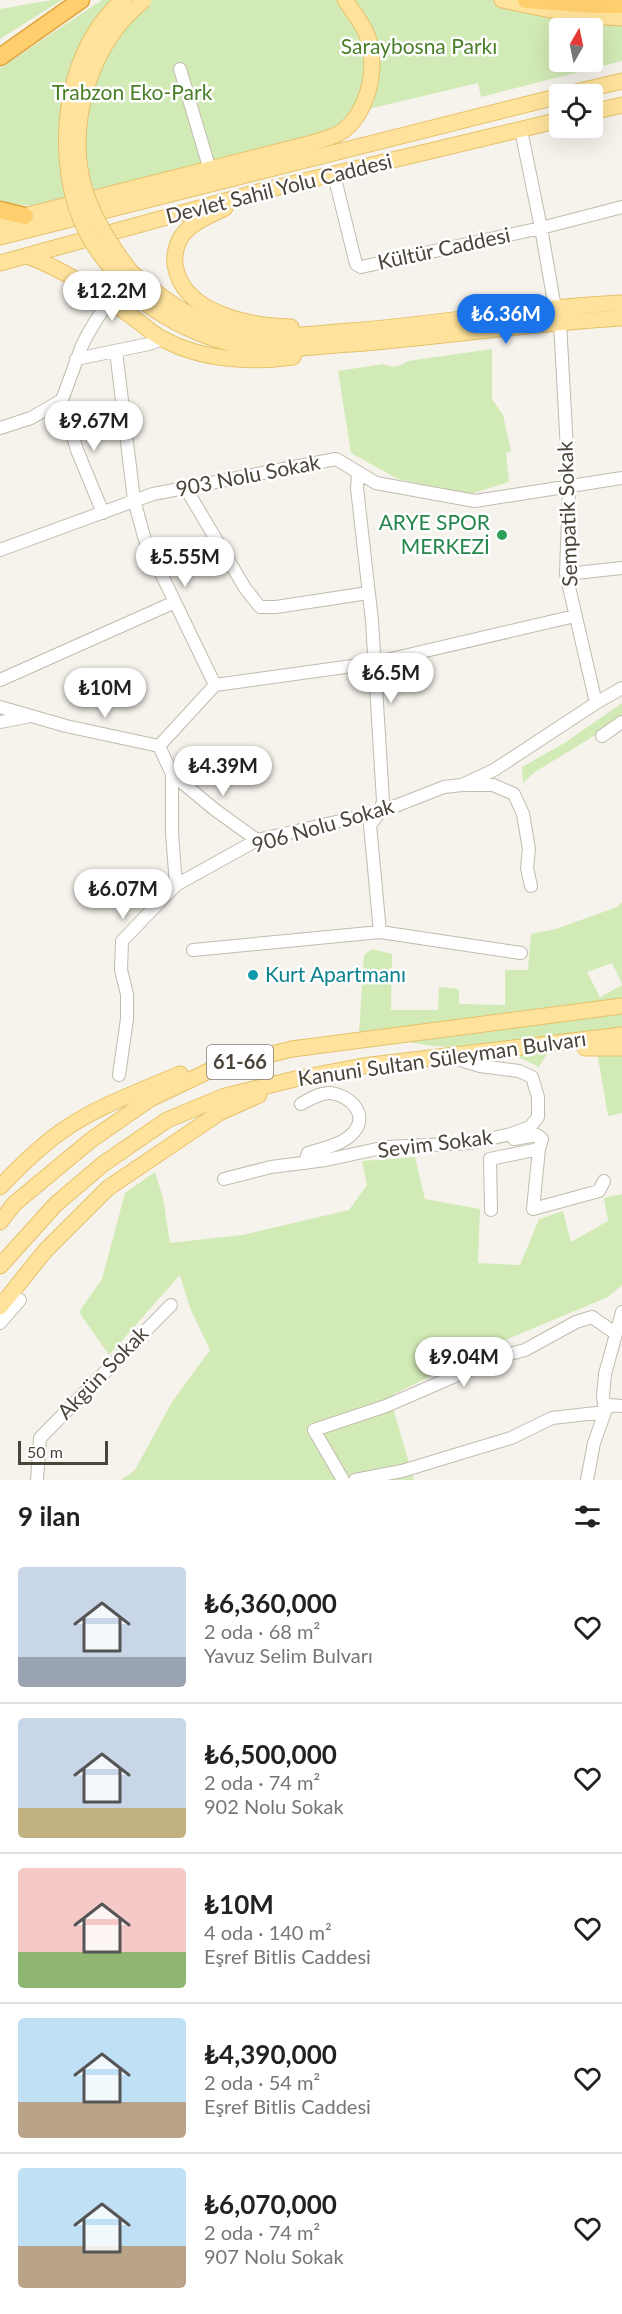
<!DOCTYPE html>
<html lang="tr">
<meta charset="utf-8">
<style>
:root{--surface:#fff;--page:#f2f2f2;--text:#222;--muted:#767676;--line:#e0e0e0;--accent:#1a73e8}
body{margin:0;font-family:Lato,sans-serif;background:var(--page);color:var(--text);height:100vh;display:flex;flex-direction:column;font-size:22px;white-space:nowrap}
*{box-sizing:border-box;margin:0}
p{font-size:20px;color:var(--muted)}
.icon{flex:none;width:33px;height:33px;fill:none;stroke:currentColor;stroke-width:2;stroke-linecap:round;stroke-linejoin:round}
.map{position:relative;height:1480px;overflow:hidden}
.panel{display:flex;flex-direction:column;background:var(--surface);flex:1}
.panel>*{flex:none}
.needle{width:39px;rotate:9deg}
.fabs{position:absolute;left:549px;top:18px;display:grid;gap:12px}
.fabs a{display:grid;place-items:center;width:54px;height:54px;border-radius:6px;background:var(--surface);box-shadow:0 6px 24px #0002;font-size:30px}
.scale{position:absolute;left:18px;bottom:15px;width:90px;box-sizing:border-box;padding-left:6px;border:3px solid #4b4439;border-top:0;font-size:16px;line-height:21px;white-space:nowrap;color:#4b4439;-webkit-text-stroke:4px #fff;paint-order:stroke}
.price{position:absolute;translate:-50% -51px;padding:0 14px;border-radius:21px;background:#fff;color:#222;font-size:20px;line-height:39px;filter:drop-shadow(0 2px 3px #0008)}
.price::after{content:'';position:absolute;left:50%;top:36px;width:18px;height:14px;margin-left:-9px;background:inherit;clip-path:polygon(0 0,100% 0,50% 100%)}
.price.selected{background:var(--accent);color:#fff}
ul{padding:0;list-style:none}
li{display:flex;align-items:center;gap:18px;height:150px;padding:0 18px}
li+li{border-top:2px solid var(--line)}
li span{display:grid;place-items:center;flex:none;width:168px;height:120px;border-radius:6px;color:#555}
li>.icon{margin-inline-start:auto}
span .icon{width:72px;height:72px;fill:#fffc;stroke-width:1}
li b{font-size:26px}
h2{display:flex;justify-content:space-between;align-items:center;height:72px;padding:0 18px;font-size:26px}
.map>svg:first-child{display:block}
.green{fill:#d2eab5;fill-rule:evenodd}
.lines{fill:none;stroke-linecap:round;stroke-linejoin:round}
.minor-casing{stroke:#c2bbae;stroke-width:14}
.major-casing{stroke:#e6c16a;stroke-width:17}
.highway-casing{stroke:#e0a43c;stroke-width:19}
.minor{stroke:#fff;stroke-width:12}
.major{stroke:#ffe39c;stroke-width:15}
.highway{stroke:#ffcf6e;stroke-width:16}
.minor-bridge-casing{stroke:#c2bbae;stroke-width:14;stroke-linecap:butt}
.major-bridge-casing{stroke:#e6c16a;stroke-width:17;stroke-linecap:butt}
.minor-bridge{stroke:#fff;stroke-width:12}
.major-bridge{stroke:#ffe39c;stroke-width:15}
.leisure-dot{fill:#2e9e5b;stroke:#fff;stroke-width:2}
.culture-dot{fill:#0f9aa8;stroke:#fff;stroke-width:2}
.labels{text-anchor:middle;stroke-width:5;stroke-linejoin:round;paint-order:stroke}
.shield{fill:#fff;stroke:#817c74;stroke-width:1.5}
.shield-label{font-size:20px;font-weight:bold;fill:#4b4439}
.park-label{font-size:21px;fill:#4a7f2a;stroke:#fff}
.street-label{font-size:21px;fill:#4b4439;stroke:#fff}
.leisure-label{font-size:21px;fill:#27864d;stroke:#fff;text-anchor:end}
.culture-label{font-size:21px;fill:#0d838f;stroke:#fff;text-anchor:start}
</style>
<div class="map">
<svg width="622" height="1480" viewBox="0 0 622 1480">
<rect width="100%" height="100%" fill="#f6f3ec"/>
<path class="green" d="M52,0H62L0,39V9Z
M102,0H502L622,18V61L481,97L478,83L360,111L342,132L31,206L0,202V68ZM560,28H592V62H560Z
M492,349V399L503,415L511,451L506,453L509,482L470,494L398,479L351,453L338,371L383,364C391,368 401,367 408,361Z
M622,703V714L597,734L535,772L523,783L522,767L566,742Z
M622,902V984L612,963L587,972L600,997L622,985V1113L608,1116L596,1046L551,1048L539,1067L509,1053L426,1045L359,1033L364,955L372,949L392,954L391,1010H438L439,987L459,989V1004L505,1005V970H528L531,934L556,929L617,907Z
M415,1157L425,1199L480,1209L478,1263L520,1265L539,1219L563,1211L571,1242L608,1221L604,1198L622,1194V1285L608,1297L501,1342L394,1394L393,1408L414,1480H121L135,1470L172,1402L210,1350L190,1308L180,1275L109,1355L79,1312L102,1279L125,1193L155,1172L163,1198L170,1243L242,1235L349,1210L367,1185L362,1161Z"/>
<g class="lines">
<g class="minor-casing">
<path id="minor" d="M180,69L210,170
M521,130L541,228L555,308
M334,175L356,264L361,267L541,228L622,207
M560,322L569,487L566,574L596,703
M116,351L134,500L145,540L215,685
M76,359L149,344L163,339
M62,400L77,450L103,513
M0,428L31,418L62,400L81,348
M358,474L357,488L372,621L383,801L380,812L370,825L380,932
M185,487L245,588L260,607H276L368,593
M0,550L153,494L336,459L376,483L475,501L622,478
M566,574L622,568
M0,680L175,602
M0,707L66,726L159,746L172,774L214,809L257,840
M0,722L26,717
M602,736L622,722
M159,746L215,685L374,663L575,616
M466,785H493L514,794L523,814L529,849L527,868L531,886
M176,885L257,840L380,812L444,787L462,785L494,770L596,703L622,688
M193,950L380,932L521,953
M119,1075L127,1019V994L121,970L122,941L176,885L172,833V774
M301,1104C310,1099 321,1092 331,1093C350,1096 369,1114 354,1132C343,1145 323,1148 308,1153L305,1163
M539,1149L533,1209L599,1191L604,1181
M224,1179L271,1167L326,1160L386,1147L470,1143L511,1134L530,1127L538,1117V1097L532,1077L519,1071L480,1066L450,1057
M491,1210L490,1159L539,1149L542,1139L537,1135L514,1139L513,1137
M0,1323L20,1300
M37,1480L40,1438L171,1305
M343,1480L314,1430L386,1406L499,1357L525,1350L576,1322L592,1317L615,1333
M355,1480L402,1471L511,1438L552,1418L605,1412L609,1405L622,1406
M587,1480L594,1443L605,1412L603,1396L605,1374L622,1312"/>
</g>
<g class="major-casing">
<path id="major" d="M502,0L575,15L622,18
M567,94L622,81
M592,112L622,105
M225,208C212,215 196,220 186,231C177,240 174,253 175,265C183,314 250,326 291,327
M0,222L312,143C321,140 335,137 343,131C367,112 376,75 370,45C367,29 354,13 345,0
M0,237L560,96
M27,256C65,270 97,292 130,315C141,323 151,333 163,339C201,360 251,363 293,357
M0,263L258,192L560,120
M131,272C161,298 190,319 228,330C269,341 309,334 350,331C441,324 531,307 622,303
M140,299C171,323 203,338 242,346C277,353 315,346 351,344C441,337 531,323 622,318
M585,1048H622
M0,1187C19,1167 39,1147 62,1131C97,1106 141,1091 180,1074
M0,1222L15,1203L91,1140L150,1099L215,1068L292,1049L622,1006
M0,1266L56,1204L103,1164L167,1120L225,1096L295,1079L363,1066L622,1035
M0,1307L45,1251L108,1188L219,1113L259,1095"/>
</g>
<g class="highway-casing">
<path id="highway" d="M526,0L595,5H622
M0,57L81,0
M0,210L25,216"/>
</g>
<use href="#minor" class="minor"/>
<use href="#major" class="major"/>
<use href="#highway" class="highway"/>
<g class="minor-bridge-casing">
<path id="minor-bridge" d="M81,348C92,323 107,304 124,283"/>
</g>
<g class="major-bridge-casing">
<path id="major-bridge" d="M123,0C61,52 51,166 88,235C101,259 120,279 140,299
M131,272C110,245 92,217 83,184C67,119 92,41 144,0"/>
</g>
<use href="#minor-bridge" class="minor-bridge"/>
<use href="#major-bridge" class="major-bridge"/>
</g>
<circle class="leisure-dot" cx="502" cy="535" r="6"/>
<circle class="culture-dot" cx="253" cy="975" r="6"/>
<g class="labels">
<rect class="shield" x="207" y="1045" width="66" height="34" rx="4.5"/>
<g class="shield-label">
<text x="240" y="1069">61-66</text>
</g>
<g class="park-label">
<text x="419" y="54">Saraybosna Parkı</text>
<text x="132" y="100">Trabzon Eko-Park</text>
</g>
<g class="street-label">
<text transform="translate(279 189) rotate(-14)" y="7">Devlet Sahil Yolu Caddesi</text>
<text transform="translate(444 249) rotate(-12)" y="7">Kültür Caddesi</text>
<text transform="translate(248 476) rotate(-11)" y="7">903 Nolu Sokak</text>
<text transform="translate(568 514) rotate(-92)" y="7">Sempatik Sokak</text>
<text transform="translate(323 826) rotate(-16)" y="7">906 Nolu Sokak</text>
<text transform="translate(442 1059) rotate(-8)" y="7">Kanuni Sultan Süleyman Bulvarı</text>
<text transform="translate(435 1144) rotate(-7)" y="7">Sevim Sokak</text>
<text transform="translate(103 1373) rotate(-46)" y="7">Akgün Sokak</text>
</g>
<g class="leisure-label">
<text x="490" y="530">ARYE SPOR<tspan x="490" dy="24">MERKEZİ</tspan></text>
</g>
<g class="culture-label">
<text x="265" y="982">Kurt Apartmanı</text>
</g>
</g>
</svg>
<div class="fabs">
<a><svg class="needle" viewBox="-14 -14 28 28"><path d="M0-13l5 13h-10z" fill="#e53935"/><path d="M0 13l5-13h-10z" fill="#767676"/></svg></a>
<a><svg class="icon" aria-label="locate" viewBox="0 0 24 24"><circle cx="12" cy="12" r="6"/><path d="M12 2v4M12 18v4M2 12h4M18 12h4"/></svg></a>
</div>
<div class="scale">50 m</div>
<b class="price" style="left:112px;top:322px">₺12.2M</b>
<b class="price selected" style="left:506px;top:345px">₺6.36M</b>
<b class="price" style="left:94px;top:452px">₺9.67M</b>
<b class="price" style="left:185px;top:588px">₺5.55M</b>
<b class="price" style="left:391px;top:704px">₺6.5M</b>
<b class="price" style="left:105px;top:719px">₺10M</b>
<b class="price" style="left:223px;top:797px">₺4.39M</b>
<b class="price" style="left:123px;top:920px">₺6.07M</b>
<b class="price" style="left:464px;top:1388px">₺9.04M</b>
</div>
<section class="panel">
<h2>9 ilan<svg class="icon" aria-label="filters" viewBox="0 0 24 24"><path d="M4 7h16M4 17h16"/><circle cx="9" cy="7" r="2"/><circle cx="15" cy="17" r="2"/></svg></h2>
<ul>
<li><span style="background:linear-gradient(#c9d6e8 75%,#9aa5b1 0)"><svg class="icon" aria-label="home" viewBox="0 0 24 24"><path d="M3 11l9-7 9 7M6 9v11h12V9"/></svg></span><div><b>₺6,360,000</b><p>2 oda · 68 m²</p><p>Yavuz Selim Bulvarı</p></div><svg class="icon" aria-label="heart" viewBox="0 0 24 24"><path d="M12 20l-8-8c-3-5 5-10 8-4 3-6 11-1 8 4z"/></svg></li>
<li><span style="background:linear-gradient(#c9d6e8 75%,#c2b280 0)"><svg class="icon" aria-label="home" viewBox="0 0 24 24"><path d="M3 11l9-7 9 7M6 9v11h12V9"/></svg></span><div><b>₺6,500,000</b><p>2 oda · 74 m²</p><p>902 Nolu Sokak</p></div><svg class="icon" aria-label="heart" viewBox="0 0 24 24"><path d="M12 20l-8-8c-3-5 5-10 8-4 3-6 11-1 8 4z"/></svg></li>
<li><span style="background:linear-gradient(#f6c9c9 70%,#8fb573 0)"><svg class="icon" aria-label="home" viewBox="0 0 24 24"><path d="M3 11l9-7 9 7M6 9v11h12V9"/></svg></span><div><b>₺10M</b><p>4 oda · 140 m²</p><p>Eşref Bitlis Caddesi</p></div><svg class="icon" aria-label="heart" viewBox="0 0 24 24"><path d="M12 20l-8-8c-3-5 5-10 8-4 3-6 11-1 8 4z"/></svg></li>
<li><span style="background:linear-gradient(#bfe0f5 70%,#b9a48a 0)"><svg class="icon" aria-label="home" viewBox="0 0 24 24"><path d="M3 11l9-7 9 7M6 9v11h12V9"/></svg></span><div><b>₺4,390,000</b><p>2 oda · 54 m²</p><p>Eşref Bitlis Caddesi</p></div><svg class="icon" aria-label="heart" viewBox="0 0 24 24"><path d="M12 20l-8-8c-3-5 5-10 8-4 3-6 11-1 8 4z"/></svg></li>
<li><span style="background:linear-gradient(#bfe0f5 65%,#b9a48a 0)"><svg class="icon" aria-label="home" viewBox="0 0 24 24"><path d="M3 11l9-7 9 7M6 9v11h12V9"/></svg></span><div><b>₺6,070,000</b><p>2 oda · 74 m²</p><p>907 Nolu Sokak</p></div><svg class="icon" aria-label="heart" viewBox="0 0 24 24"><path d="M12 20l-8-8c-3-5 5-10 8-4 3-6 11-1 8 4z"/></svg></li>
</ul>
</section>
